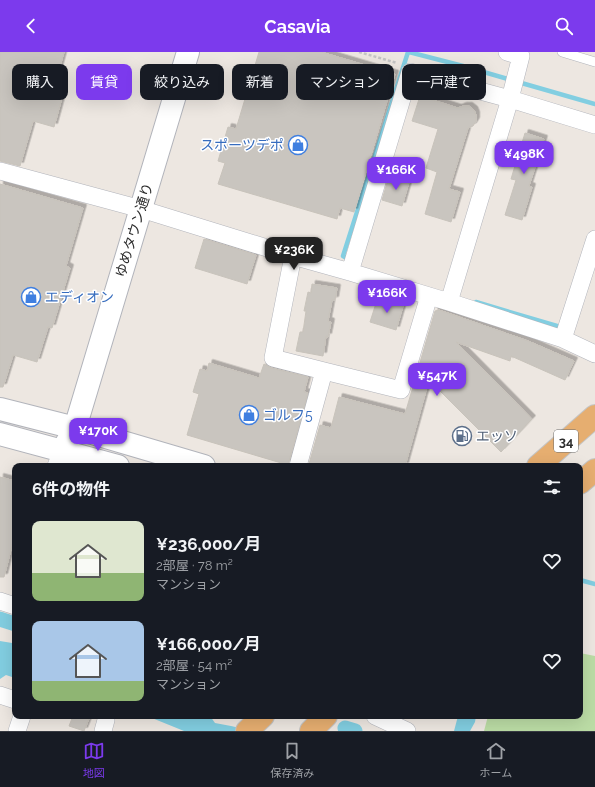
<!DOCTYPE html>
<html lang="ja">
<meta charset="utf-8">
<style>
:root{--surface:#171b24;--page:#242831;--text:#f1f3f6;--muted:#9ea1a6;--line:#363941;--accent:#7c3aed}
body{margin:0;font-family:Raleway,"Noto Sans JP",sans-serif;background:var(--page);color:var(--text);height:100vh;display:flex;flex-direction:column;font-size:15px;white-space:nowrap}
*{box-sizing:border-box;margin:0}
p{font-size:13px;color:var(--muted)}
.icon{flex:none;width:22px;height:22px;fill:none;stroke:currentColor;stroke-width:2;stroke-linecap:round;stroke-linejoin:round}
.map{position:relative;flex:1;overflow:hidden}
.panel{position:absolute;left:12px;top:411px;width:571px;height:256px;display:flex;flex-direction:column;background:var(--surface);border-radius:8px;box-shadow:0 4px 16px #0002}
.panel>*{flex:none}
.banner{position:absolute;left:12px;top:12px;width:571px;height:36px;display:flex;gap:8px}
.price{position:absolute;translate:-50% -34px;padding:0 9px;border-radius:8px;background:var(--accent);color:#fff;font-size:13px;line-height:26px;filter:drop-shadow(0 1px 2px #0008)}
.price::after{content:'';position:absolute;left:50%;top:24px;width:12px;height:9px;margin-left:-6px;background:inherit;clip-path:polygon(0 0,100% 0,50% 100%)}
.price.selected{background:#222;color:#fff}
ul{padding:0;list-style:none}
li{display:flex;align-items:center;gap:12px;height:100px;padding:0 20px}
li span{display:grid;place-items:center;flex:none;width:112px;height:80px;border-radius:8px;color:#555}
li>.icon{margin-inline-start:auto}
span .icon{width:48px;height:48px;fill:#fffc;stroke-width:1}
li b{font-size:17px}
h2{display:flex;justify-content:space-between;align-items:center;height:48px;padding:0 20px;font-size:17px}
.chip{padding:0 14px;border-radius:8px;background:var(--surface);box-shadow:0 4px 16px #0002;font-size:14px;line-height:36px}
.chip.selected{background:var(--accent);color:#fff}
header{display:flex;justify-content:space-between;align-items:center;height:52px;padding:0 20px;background:var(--accent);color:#fff;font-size:18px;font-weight:700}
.tabs{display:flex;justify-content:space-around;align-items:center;height:56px;border-top:1px solid var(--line);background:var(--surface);font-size:11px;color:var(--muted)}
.tabs a{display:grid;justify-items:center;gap:2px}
.tabs .selected{color:var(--accent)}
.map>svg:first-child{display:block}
.green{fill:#bbdca5}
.water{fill:#82cee1}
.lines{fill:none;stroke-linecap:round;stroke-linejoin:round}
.stream{stroke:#82cee1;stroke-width:4.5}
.canal{stroke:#82cee1;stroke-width:15}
.building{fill:#c9c5bf;stroke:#c8c3bb;filter:url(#shadow)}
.service-casing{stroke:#b2b4bb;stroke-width:10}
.minor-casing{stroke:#b2b4bb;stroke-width:18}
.tertiary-casing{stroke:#b2b4bb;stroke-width:24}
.secondary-casing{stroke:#b2b4bb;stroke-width:24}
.trunk-casing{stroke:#c4c4c4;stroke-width:24}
.path{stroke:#c4c4c4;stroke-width:2.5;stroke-dasharray:3 2;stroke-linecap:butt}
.service{stroke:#fff;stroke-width:9}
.minor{stroke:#fff;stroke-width:17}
.tertiary{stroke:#fff;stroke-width:22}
.secondary{stroke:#fff;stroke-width:22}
.trunk{stroke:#e6ae70;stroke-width:22}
.labels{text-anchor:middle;stroke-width:3;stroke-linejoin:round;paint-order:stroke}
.shield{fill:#fff;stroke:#6c6c6c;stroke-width:1}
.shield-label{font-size:13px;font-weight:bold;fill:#2d2d2d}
.shop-label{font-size:14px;fill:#366cbe;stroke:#fff;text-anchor:start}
.street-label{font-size:14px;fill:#2d2d2d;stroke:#fff}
.service-label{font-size:14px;fill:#4e5e75;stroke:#fff;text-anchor:start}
</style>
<header><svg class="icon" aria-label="back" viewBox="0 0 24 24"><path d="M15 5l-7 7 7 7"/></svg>Casavia<svg class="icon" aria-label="search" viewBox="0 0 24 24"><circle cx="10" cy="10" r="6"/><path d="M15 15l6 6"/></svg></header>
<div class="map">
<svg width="595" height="679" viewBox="0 0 595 679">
<defs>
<filter id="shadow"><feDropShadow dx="3.5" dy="-3.5" stdDeviation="0" flood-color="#0004"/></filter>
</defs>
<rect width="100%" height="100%" fill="#ede7e1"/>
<path class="green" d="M580,601L595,604V679H484L488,664H580Z"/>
<path class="water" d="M0,589L12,591L15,595V626L6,623L0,627Z
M147,664H210L215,671L231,674L253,679H184Z
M458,664H476L475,670L470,679H454Z"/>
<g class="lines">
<path class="stream" d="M409,0L463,14L511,28
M518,30L595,52
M350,208L343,204L408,0
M476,250L557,274L563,277
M580,528L595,532"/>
<path class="canal" d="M0,567L15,572
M345,676L355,679"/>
</g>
<path class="building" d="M0,0H64L53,39L63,42L54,75L33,69L20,114L0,109Z
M259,0H321L395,22L354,160L340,156L337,167L218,132L225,111L218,109L228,75L236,77Z
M420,44L458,56L463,54H469L474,58L476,63V69L473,74L468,76L449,137L460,140L451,170L425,162L437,120L426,116L438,77L412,69Z
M525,81L544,87L529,134L532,135L522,168L505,163L516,128L511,127Z
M389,124L409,130L402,154L382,148Z
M0,132L83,156L66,214L70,216L52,276L48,275L37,310L13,303L3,335H0Z
M204,187L256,203L247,232L195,216Z
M312,232L337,236L335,248H332L328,269L331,270L328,285L326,284L323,304L296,299L300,280H303L306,259H304L308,240L311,241Z
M378,245L403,254L396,278L370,270Z
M439,258L528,289L574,309L565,328L511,304L510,309L456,290L532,367L501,400L429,328L405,414H317L309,412L320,373L331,376L339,345L405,362L435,259Z
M209,311L259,326L264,312L271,316L308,325L304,340L308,341L288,413L187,383L199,342L193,340L200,317L207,319Z
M0,425L15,429V482L4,525H0Z
M73,664H90L84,679L69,674Z"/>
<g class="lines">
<g class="service-casing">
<path id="service" d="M562,0L595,10"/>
</g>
<g class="minor-casing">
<path id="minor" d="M0,119L141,157L293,204L350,220L449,250L563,287L595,302
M293,204L273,306L324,319L298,414
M350,220L410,20L510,47L595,73
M449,250L510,47L521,4L507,0
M563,287L595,187
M324,319L401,338L429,244
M56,414L62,399
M0,549L15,554
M0,643L15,648
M375,664L407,679
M17,679L22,664
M103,679L106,668"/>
</g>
<g class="tertiary-casing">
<path id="tertiary" d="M62,399L75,376L188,0"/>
</g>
<g class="secondary-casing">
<path id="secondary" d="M0,357L75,376L204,414
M0,382L118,414"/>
</g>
<g class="trunk-casing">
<path id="trunk" d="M538,414L595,364
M580,431L595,418
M247,679L263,664
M311,679L326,664"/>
</g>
<path class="path" d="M359,0L397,11"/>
<use href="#service" class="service"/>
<use href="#minor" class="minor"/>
<use href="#tertiary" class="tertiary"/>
<use href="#secondary" class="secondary"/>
<use href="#trunk" class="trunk"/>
</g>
<defs>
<g id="shop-ring" transform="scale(1)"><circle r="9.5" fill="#fff" stroke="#3f7fe0" stroke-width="1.5"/><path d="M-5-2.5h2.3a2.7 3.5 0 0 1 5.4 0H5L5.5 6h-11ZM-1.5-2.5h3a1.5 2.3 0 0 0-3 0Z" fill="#3f7fe0"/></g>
<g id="fuel-ring" transform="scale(1)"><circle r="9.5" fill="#fff" stroke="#5c6f8a" stroke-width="1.5"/><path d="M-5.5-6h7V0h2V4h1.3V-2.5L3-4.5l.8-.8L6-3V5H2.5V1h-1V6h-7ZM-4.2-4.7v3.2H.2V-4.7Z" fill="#5c6f8a"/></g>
</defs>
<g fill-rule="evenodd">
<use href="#shop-ring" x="298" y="93"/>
<use href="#shop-ring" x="31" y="245"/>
<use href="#shop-ring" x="249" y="363"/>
<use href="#fuel-ring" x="462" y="384"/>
</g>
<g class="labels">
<rect class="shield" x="554" y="378" width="24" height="22" rx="3"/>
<g class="shield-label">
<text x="566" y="394">34</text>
</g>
<g class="shop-label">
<text x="284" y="98" text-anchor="end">スポーツデポ</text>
<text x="45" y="250">エディオン</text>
<text x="263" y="368">ゴルフ5</text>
</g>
<g class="street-label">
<text transform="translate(134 178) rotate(-73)" y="5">ゆめタウン通り</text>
</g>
<g class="service-label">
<text x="476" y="389">エッソ</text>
</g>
</g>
</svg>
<b class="price" style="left:524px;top:123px">¥498K</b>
<b class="price" style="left:396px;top:139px">¥166K</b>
<b class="price selected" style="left:294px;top:219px">¥236K</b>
<b class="price" style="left:387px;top:262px">¥166K</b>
<b class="price" style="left:437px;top:345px">¥547K</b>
<b class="price" style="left:98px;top:400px">¥170K</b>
<div class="banner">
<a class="chip">購入</a>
<a class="chip selected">賃貸</a>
<a class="chip">絞り込み</a>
<a class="chip">新着</a>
<a class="chip">マンション</a>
<a class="chip">一戸建て</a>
</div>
<section class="panel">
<h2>6件の物件<svg class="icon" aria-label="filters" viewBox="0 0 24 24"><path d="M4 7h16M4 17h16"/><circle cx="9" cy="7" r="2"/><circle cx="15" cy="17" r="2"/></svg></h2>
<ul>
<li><span style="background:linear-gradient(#dfe7d0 65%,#8fb573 0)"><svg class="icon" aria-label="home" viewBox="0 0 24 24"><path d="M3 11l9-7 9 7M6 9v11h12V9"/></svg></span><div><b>¥236,000/月</b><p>2部屋 · 78 m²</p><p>マンション</p></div><svg class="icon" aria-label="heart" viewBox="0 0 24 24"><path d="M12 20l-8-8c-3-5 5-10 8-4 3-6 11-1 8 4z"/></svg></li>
<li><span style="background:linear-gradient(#a9c7e8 75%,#8fb573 0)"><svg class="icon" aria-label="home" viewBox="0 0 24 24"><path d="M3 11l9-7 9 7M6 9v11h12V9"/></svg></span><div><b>¥166,000/月</b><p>2部屋 · 54 m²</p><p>マンション</p></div><svg class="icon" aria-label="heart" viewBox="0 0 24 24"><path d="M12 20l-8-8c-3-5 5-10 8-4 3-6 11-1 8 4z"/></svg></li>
</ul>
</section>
</div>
<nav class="tabs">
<a class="selected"><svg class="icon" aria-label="map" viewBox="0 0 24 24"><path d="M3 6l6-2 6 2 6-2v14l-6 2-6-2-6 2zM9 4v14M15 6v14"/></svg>地図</a>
<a><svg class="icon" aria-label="saved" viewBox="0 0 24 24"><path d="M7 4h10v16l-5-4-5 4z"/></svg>保存済み</a>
<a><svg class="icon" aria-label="home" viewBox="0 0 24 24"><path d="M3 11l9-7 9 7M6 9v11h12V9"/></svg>ホーム</a>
</nav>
